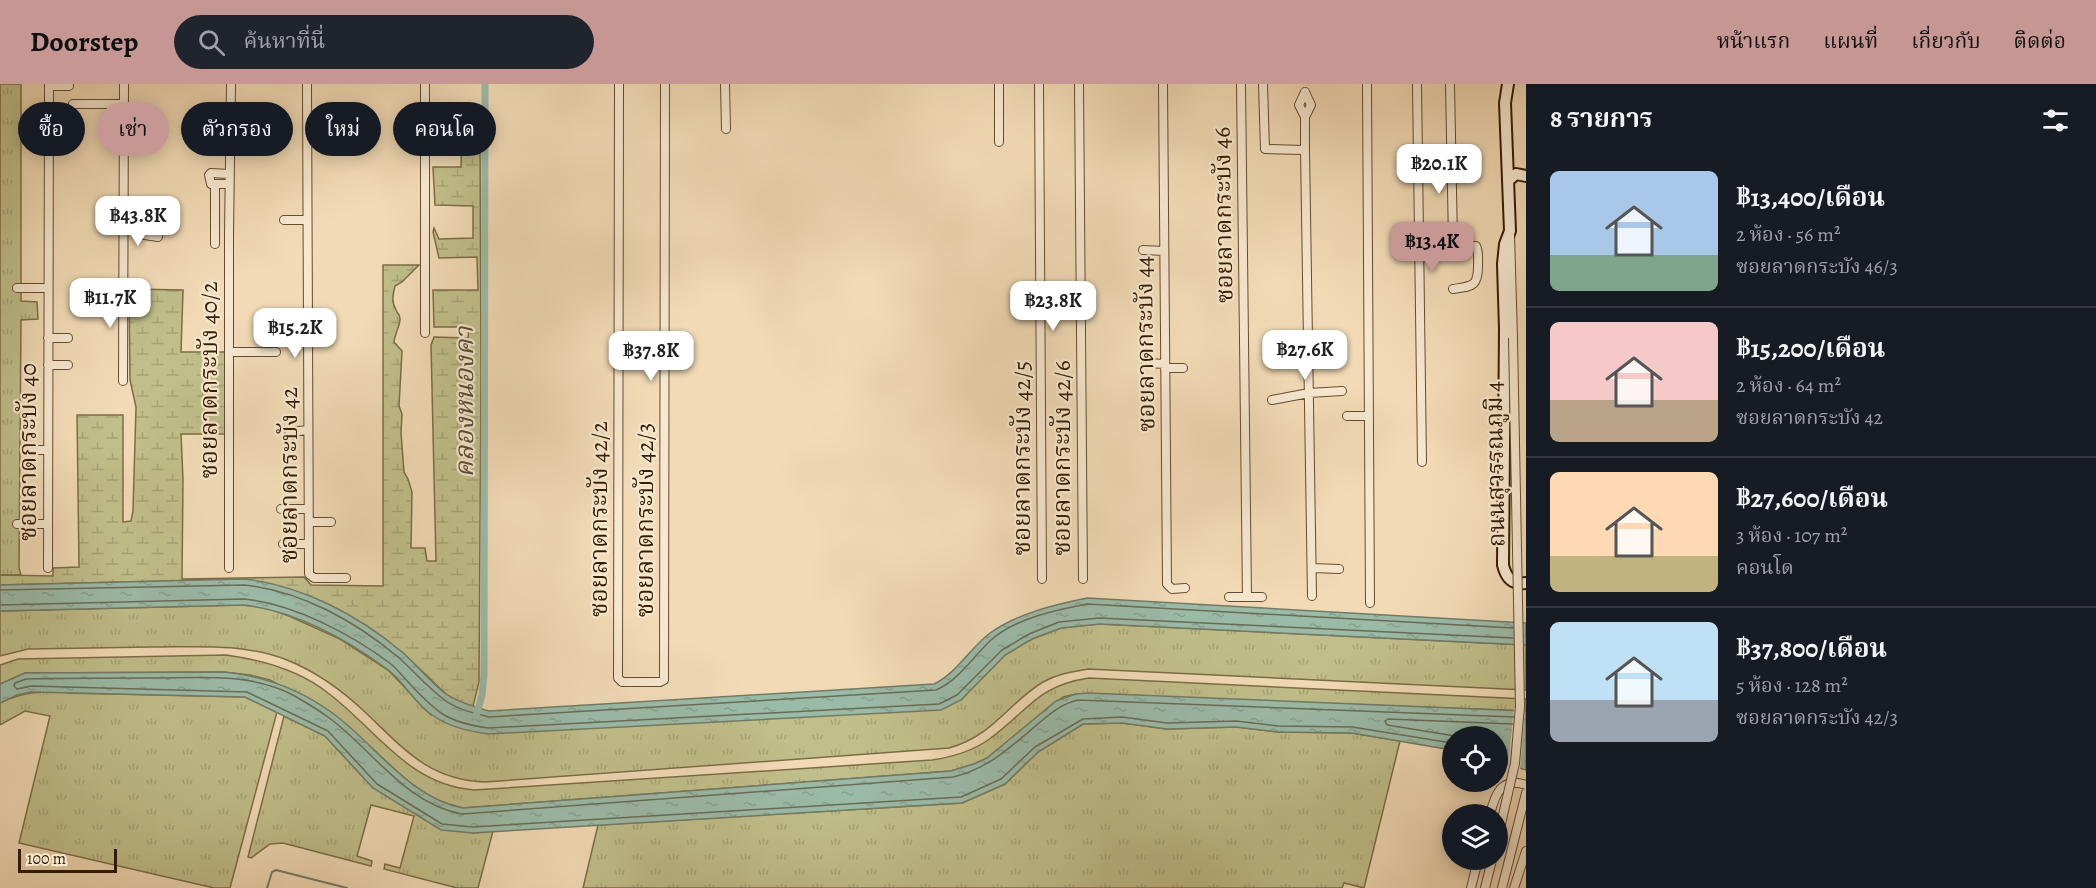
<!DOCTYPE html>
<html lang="th">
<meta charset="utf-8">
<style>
:root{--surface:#171b24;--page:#20242c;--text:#f1f3f6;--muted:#9ea1a6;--line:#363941;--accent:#c59692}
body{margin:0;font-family:Alegreya,"Noto Serif Thai",serif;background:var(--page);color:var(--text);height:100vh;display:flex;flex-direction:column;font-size:22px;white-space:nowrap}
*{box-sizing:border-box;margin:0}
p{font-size:20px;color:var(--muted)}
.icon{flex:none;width:33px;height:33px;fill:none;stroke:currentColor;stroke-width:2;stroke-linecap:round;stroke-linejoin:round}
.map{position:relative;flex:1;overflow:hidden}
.panel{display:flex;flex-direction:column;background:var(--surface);width:570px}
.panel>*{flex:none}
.hud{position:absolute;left:18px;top:18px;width:570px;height:54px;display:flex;gap:12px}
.buttons{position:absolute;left:1442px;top:642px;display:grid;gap:12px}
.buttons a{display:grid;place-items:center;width:66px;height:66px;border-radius:50%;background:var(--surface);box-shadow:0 3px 15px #0003;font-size:30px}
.scale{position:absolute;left:18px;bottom:15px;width:99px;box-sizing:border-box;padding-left:6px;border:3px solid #381c01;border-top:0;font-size:16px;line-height:21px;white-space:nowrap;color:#381c01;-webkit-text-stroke:4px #f6e7cf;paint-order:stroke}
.price{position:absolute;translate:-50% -51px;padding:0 14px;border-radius:12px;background:#fff;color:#222;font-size:20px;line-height:39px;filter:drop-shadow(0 2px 3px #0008)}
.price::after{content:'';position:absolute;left:50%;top:36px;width:18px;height:14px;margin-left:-9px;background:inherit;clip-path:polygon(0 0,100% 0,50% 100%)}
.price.selected{background:var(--accent);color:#111}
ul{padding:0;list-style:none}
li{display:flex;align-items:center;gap:18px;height:150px;padding:0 24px}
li+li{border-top:2px solid var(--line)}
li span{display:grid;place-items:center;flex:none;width:168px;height:120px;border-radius:9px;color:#555}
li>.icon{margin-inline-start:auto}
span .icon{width:72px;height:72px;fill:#fffc;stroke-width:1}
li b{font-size:26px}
h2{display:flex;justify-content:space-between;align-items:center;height:72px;padding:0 24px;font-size:26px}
.tag{padding:0 21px;border-radius:27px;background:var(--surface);box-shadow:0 3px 15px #0003;font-size:21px;line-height:54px}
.tag.selected{background:var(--accent);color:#111}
header{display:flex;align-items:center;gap:36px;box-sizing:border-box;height:84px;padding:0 30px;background:var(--accent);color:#111}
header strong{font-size:28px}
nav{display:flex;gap:33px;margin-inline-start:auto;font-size:21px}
.search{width:420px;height:54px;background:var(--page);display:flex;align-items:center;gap:15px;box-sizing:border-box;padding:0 21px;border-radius:33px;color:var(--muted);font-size:22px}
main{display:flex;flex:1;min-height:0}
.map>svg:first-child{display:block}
.grass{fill:url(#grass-tufts);stroke:#7c6d46;stroke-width:1.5}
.wetland{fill:url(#wetland-marsh);stroke:#7c6d46;stroke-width:1.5}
.water{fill:url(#water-ripples);stroke:#737b66;stroke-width:1.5}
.pier{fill:#f1dab5}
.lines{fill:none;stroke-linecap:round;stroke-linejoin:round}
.shore{stroke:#6a6c55;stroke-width:1.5}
.stream{stroke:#737b66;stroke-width:2}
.canal{stroke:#9bbba9;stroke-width:7}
.street-casing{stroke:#664c2e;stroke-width:10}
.secondary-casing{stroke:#381c01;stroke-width:14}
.street{stroke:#f6e7cf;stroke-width:8}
.secondary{stroke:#f6e7cf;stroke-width:10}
.street-bridge-casing{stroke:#664c2e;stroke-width:10;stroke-linecap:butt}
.street-bridge{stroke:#f6e7cf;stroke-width:8}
.labels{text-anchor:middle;stroke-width:4.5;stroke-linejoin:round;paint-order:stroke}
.street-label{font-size:24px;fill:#381c01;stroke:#f6e7cf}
.water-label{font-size:26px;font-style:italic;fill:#564c33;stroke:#f6e7cf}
</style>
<header>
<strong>Doorstep</strong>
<div class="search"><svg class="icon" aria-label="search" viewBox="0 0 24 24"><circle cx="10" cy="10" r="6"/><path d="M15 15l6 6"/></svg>ค้นหาที่นี่</div>
<nav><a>หน้าแรก</a><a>แผนที่</a><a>เกี่ยวกับ</a><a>ติดต่อ</a></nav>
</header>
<main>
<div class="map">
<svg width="1526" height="804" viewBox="0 0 1526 804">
<defs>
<pattern id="grass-tufts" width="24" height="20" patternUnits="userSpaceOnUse" patternTransform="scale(1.5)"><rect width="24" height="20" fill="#c0be8a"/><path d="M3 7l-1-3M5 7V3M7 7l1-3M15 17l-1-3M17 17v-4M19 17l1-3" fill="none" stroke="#a6a375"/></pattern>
<pattern id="wetland-marsh" width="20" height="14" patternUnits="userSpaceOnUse" patternTransform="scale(1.5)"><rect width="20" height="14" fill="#c0be8a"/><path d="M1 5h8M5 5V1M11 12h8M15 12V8" fill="none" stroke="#a6a375"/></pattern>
<pattern id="water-ripples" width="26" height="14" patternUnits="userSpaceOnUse" patternTransform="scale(1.5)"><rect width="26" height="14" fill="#9bbba9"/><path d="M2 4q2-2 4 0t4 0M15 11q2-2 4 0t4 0" fill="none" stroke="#86a090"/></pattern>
</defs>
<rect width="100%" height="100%" fill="#f1dab5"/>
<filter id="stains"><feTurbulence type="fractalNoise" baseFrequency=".00333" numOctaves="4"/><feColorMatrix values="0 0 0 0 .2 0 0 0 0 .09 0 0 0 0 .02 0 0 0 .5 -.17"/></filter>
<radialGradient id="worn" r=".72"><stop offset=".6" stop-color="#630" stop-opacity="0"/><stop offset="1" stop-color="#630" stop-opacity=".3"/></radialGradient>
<path class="grass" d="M0,0H21V217L37,218L38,235L21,236L19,484L21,491H0Z
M244,521L266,524L289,532L340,555L388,586L431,631L961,616L1005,571L1032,555L1061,544L1100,540L1526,561V606L1088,585C1072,588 1057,590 1043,598C1007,620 994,651 949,664L485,698C429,696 404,665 366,629C343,607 317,588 287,576C244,559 197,563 151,563C110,564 69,564 28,565L0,572V527H2Z
M226,571C262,576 299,586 328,609C376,645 408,701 474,706L932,676C952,673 971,668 988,656C1028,628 1035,602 1089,594L1526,615V627L1076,610L1063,613L987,674L974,680L951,687L463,724L437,717L409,698L332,629L270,596L250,591L224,588L25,589L0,600V581L18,575Z
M68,607V609L245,613L277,628L230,804H214L19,759L50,632L25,627L0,641V619C27,606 40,609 68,607Z
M284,632L325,652L373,704L473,749L493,747L478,804H457L384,785L385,780L400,784L414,732L371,721L357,772L372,777L371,782L283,759L270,760L251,774L248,773Z
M1122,639L1167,645L1236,643L1278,648L1352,649L1400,657L1364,804L1344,799L1342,804H583L598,741L962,719L1005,700L1038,668L1083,640Z"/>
<path class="wetland" d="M462,50L480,51L481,289L479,598L473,622L462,619L447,611L402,568L245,495L0,501V491L53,492V484L79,483L77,331H123V438L131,437L133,427L136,323L130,296L129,205L183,206L181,268H227L228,350H181L183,395L182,495L304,493L311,501L383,502V181H419L402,198L395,202C393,210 391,218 396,226C399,233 399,227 400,235C400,242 395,249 394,258L402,267L399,322L402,330L401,349L404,388L408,395L412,408L411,464H425L427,477H436L431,261L434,253L468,254L469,243H434L433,206H478L477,173L439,174L433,148L434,144L439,155L473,154V122L435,121L433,83H461Z"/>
<path class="water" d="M245,495C303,502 358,531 402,568C417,581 430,598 446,610C458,619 474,622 489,627L934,600C957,589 970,564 990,549C1019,529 1053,521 1087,514L1526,539V561L1100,540L1061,544L1032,555L1005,571L961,616L941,626L488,650C468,647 449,643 432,631C414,619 404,597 387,585C346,555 295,527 244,521L0,527V501Z
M224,588C264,592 298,604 331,628C375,659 407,713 463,724L951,687L974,680L987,674L1056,617L1076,610L1088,609L1526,627V686L1497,677V652H1452V666L1352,649L1278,648L1236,643L1167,645L1122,639L1083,640L1038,668L1005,700L962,719L473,749L441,746L373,704L325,652L245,613L31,608L17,611L0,619V600L25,589Z"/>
<path class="pier" d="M1514,624H1525L1520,687L1508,683Z"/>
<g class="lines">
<path class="shore" d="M0,506L245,501C301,507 355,537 398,573C413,586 426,602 442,614C455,625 473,629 489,633L936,606C959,596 973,573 991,556C1016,534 1056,526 1087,520L1513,544
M0,521L244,515C294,520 351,550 391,580C398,586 404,594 410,600C438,630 447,638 488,644L939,620L957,611L1002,566L1029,550L1059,538L1099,534L1513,554
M1455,652L1387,641L1385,637L1388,635L1513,640
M1452,659L1352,643L1278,642L1236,637L1167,639L1122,633L1083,635L1035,663L1001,695L961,713L473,743L442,740L377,700L328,647L247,608L31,602L17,605L14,602L15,599L26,595C67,594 108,594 149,594C197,594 249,588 293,611C305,618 317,625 328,633C372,665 405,720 462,730L953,693C988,685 1012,662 1039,639C1051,629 1061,620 1078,616L1514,633"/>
<path class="stream" d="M267,804L272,788L276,786L347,804"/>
<path class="canal" d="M476,632L482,611L484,591L485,0"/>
<g class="street-casing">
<path id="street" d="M307,0L309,490L314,494H346
M619,0L618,594L622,598H660L664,596L665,0
M725,0L726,45
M999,0V58
M1039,0L1042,495
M1079,0L1083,495
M1163,0L1167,500L1172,505L1185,504
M1241,0L1247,513
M1263,0L1265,65L1305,66
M1367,0L1370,519
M1417,0L1422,378
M1450,0L1453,158L1456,161L1476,162C1479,168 1478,175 1478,182C1478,203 1472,202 1453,205
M49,2H69
M1305,8L1311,21L1305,33V66L1312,512
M1305,8L1299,21L1305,33
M73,20H124
M215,100V160
M229,100H211L209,91L211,89L229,90
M284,136H307
M123,142L130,143L138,150L158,153
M1510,150L1513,254
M1143,166L1164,167
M17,204H48
M425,249V0
M48,254H68
M229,268H276
M1146,279L1165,280
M48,281H68
M1165,284H1183
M123,297L124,0
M1272,316L1309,309L1342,307
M1347,332H1369
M288,356L290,348L308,346
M26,366H48
M281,425H308
M309,438H331
M17,440H48
M283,460H309
M48,484L49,0
M229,484V151L231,0
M1312,484L1339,485
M1229,513H1262
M1490,730C1495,711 1501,692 1526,701
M1471,804L1478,776
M1485,804L1492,776
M1502,804L1526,709
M1514,804L1526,767"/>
</g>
<g class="secondary-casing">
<path id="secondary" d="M1508,0L1505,19L1510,147L1505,160L1503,180L1505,245L1503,481C1506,494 1513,501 1526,499
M1509,96L1516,90L1526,92"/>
</g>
<use href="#street" class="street"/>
<use href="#secondary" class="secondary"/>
<g class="street-bridge-casing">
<path id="street-bridge" d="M1497,757L1515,679L1520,622L1513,254"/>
</g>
<use href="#street-bridge" class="street-bridge"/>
</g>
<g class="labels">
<g class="street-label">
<text transform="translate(1223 131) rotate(-91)" y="8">ซอยลาดกระบัง 46</text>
<text transform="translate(1145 260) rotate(-91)" y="8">ซอยลาดกระบัง 44</text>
<text transform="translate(209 296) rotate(-90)" y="8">ซอยลาดกระบัง 40/2</text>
<text transform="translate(28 368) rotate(-90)" y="8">ซอยลาดกระบัง 40</text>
<text transform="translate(1022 374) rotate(-90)" y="8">ซอยลาดกระบัง 42/5</text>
<text transform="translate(1062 374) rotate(-90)" y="8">ซอยลาดกระบัง 42/6</text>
<text transform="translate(1495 380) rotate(-91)" y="8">ถนนสุวรรณภูมิ 4</text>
<text transform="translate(289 391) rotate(-90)" y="8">ซอยลาดกระบัง 42</text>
<text transform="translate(599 435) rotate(-90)" y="8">ซอยลาดกระบัง 42/2</text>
<text transform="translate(645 436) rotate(-90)" y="8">ซอยลาดกระบัง 42/3</text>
</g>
<g class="water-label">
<text transform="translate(464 318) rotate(-90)" y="9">คลองหนองคา</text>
</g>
</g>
<rect width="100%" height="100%" filter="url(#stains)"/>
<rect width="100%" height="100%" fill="url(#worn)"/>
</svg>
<div class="buttons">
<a><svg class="icon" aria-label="locate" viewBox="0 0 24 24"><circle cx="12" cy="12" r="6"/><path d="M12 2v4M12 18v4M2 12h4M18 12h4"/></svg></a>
<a><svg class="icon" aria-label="layers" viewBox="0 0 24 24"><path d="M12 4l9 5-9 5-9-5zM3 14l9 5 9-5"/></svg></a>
</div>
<div class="scale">100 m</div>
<b class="price" style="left:1439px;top:111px">฿20.1K</b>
<b class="price" style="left:138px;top:163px">฿43.8K</b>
<b class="price selected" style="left:1432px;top:189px">฿13.4K</b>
<b class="price" style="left:110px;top:245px">฿11.7K</b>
<b class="price" style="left:1053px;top:248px">฿23.8K</b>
<b class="price" style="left:295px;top:275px">฿15.2K</b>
<b class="price" style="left:1305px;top:297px">฿27.6K</b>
<b class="price" style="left:651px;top:298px">฿37.8K</b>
<div class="hud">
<a class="tag">ซื้อ</a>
<a class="tag selected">เช่า</a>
<a class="tag">ตัวกรอง</a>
<a class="tag">ใหม่</a>
<a class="tag">คอนโด</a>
</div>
</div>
<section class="panel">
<h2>8 รายการ<svg class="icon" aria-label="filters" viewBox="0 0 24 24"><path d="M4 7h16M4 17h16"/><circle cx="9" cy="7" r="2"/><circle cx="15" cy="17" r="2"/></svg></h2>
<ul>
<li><span style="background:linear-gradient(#a9c7e8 70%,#7fa58c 0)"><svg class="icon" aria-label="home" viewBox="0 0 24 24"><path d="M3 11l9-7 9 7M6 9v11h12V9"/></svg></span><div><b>฿13,400/เดือน</b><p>2 ห้อง · 56 m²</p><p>ซอยลาดกระบัง 46/3</p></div></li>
<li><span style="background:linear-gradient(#f6c9c9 65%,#b9a48a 0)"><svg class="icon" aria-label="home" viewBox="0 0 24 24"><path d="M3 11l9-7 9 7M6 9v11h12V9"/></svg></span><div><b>฿15,200/เดือน</b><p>2 ห้อง · 64 m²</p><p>ซอยลาดกระบัง 42</p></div></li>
<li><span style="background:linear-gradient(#ffd9b3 70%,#c2b280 0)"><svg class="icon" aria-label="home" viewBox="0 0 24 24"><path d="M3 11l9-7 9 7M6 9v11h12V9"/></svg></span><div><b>฿27,600/เดือน</b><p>3 ห้อง · 107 m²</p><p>คอนโด</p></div></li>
<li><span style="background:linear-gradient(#bfe0f5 65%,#9aa5b1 0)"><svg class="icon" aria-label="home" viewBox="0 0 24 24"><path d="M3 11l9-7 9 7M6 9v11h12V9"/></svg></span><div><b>฿37,800/เดือน</b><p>5 ห้อง · 128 m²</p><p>ซอยลาดกระบัง 42/3</p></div></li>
</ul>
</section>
</main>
